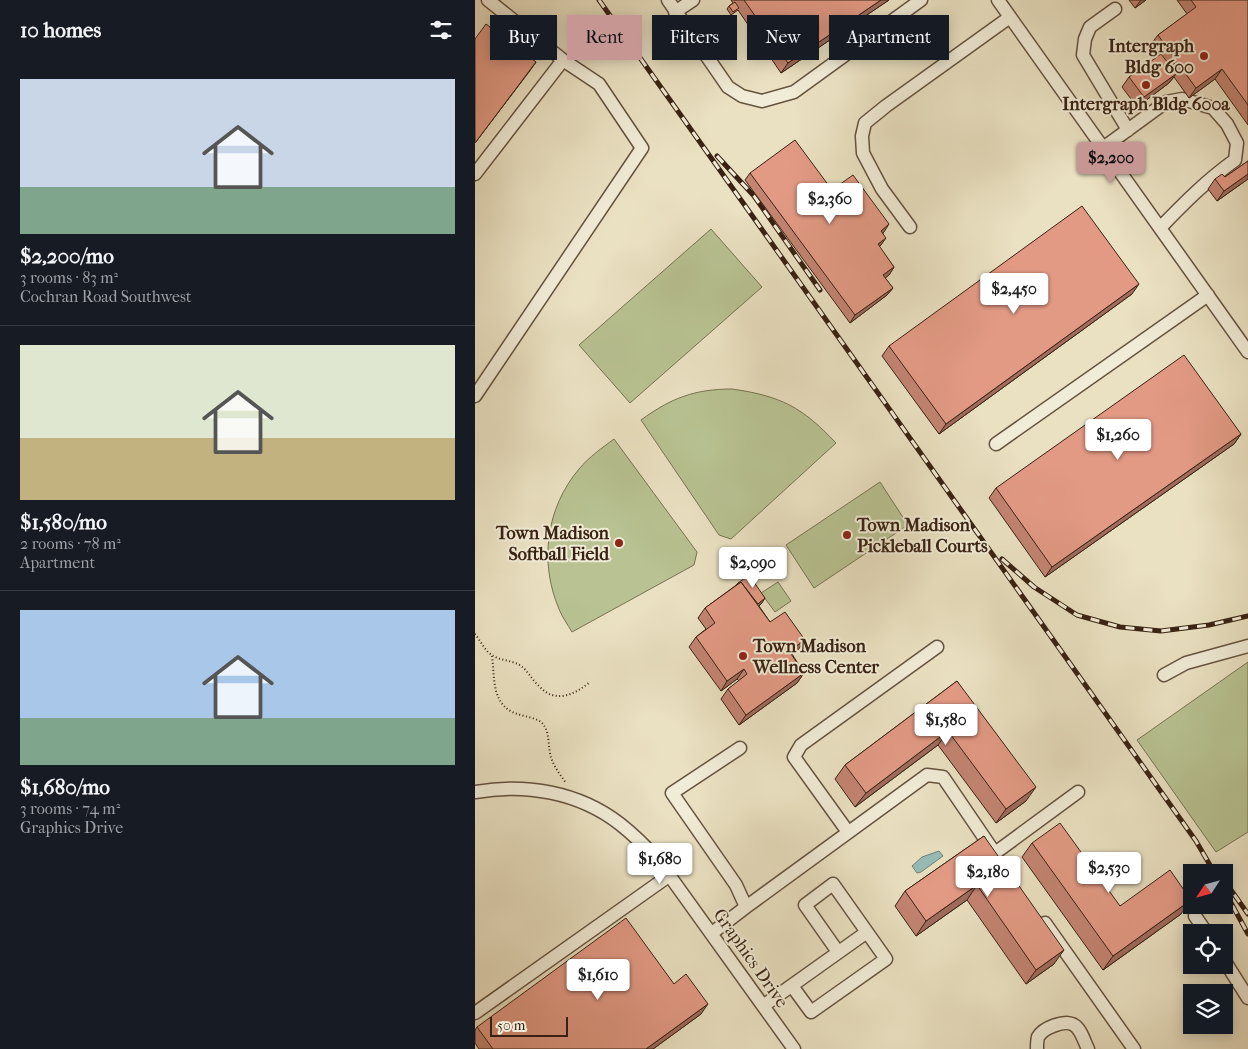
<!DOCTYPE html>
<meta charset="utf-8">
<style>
:root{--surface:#171b24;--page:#20242c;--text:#f1f3f6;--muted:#9ea1a6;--line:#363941;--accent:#c59692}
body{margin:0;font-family:"IM FELL French Canon",serif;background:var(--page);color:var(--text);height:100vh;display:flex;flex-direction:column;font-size:19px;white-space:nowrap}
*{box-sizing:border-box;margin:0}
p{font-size:16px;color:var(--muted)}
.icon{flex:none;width:28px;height:28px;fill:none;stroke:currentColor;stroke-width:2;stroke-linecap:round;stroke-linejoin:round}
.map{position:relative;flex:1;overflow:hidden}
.side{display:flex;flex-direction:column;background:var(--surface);width:475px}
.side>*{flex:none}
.guide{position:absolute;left:15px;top:15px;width:475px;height:45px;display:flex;gap:10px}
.needle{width:32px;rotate:234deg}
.buttons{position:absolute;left:708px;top:864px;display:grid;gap:10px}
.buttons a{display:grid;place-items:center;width:50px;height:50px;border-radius:0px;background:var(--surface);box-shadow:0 2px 12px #0003;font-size:25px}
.scale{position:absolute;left:15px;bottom:12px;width:78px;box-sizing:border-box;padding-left:5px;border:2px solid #392213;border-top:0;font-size:14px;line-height:18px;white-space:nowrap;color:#392213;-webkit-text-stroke:4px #f1ecd7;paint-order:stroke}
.price{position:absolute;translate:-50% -42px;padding:0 11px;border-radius:5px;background:#fff;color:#222;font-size:16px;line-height:32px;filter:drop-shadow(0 1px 2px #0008)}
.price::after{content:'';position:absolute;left:50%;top:30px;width:15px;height:11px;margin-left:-8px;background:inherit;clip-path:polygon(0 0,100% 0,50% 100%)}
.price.current{background:var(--accent);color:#111}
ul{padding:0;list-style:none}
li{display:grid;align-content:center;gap:10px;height:265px;padding:0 20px}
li+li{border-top:1px solid var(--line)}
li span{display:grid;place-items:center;height:155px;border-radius:0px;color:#555}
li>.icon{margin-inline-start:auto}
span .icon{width:90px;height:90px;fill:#fffc;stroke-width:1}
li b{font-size:21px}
h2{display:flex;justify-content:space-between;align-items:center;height:60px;padding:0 20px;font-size:21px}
.tag{padding:0 18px;border-radius:0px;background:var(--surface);box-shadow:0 2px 12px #0003;font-size:18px;line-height:45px}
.tag.current{background:var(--accent);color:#111}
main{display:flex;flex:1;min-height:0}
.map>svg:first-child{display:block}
.green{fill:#b8c292;stroke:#787252}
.water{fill:#98bcb7;stroke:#727e75}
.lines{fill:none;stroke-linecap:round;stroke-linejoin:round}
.minor-casing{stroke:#65523f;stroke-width:15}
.path{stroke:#392213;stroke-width:2;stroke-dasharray:1 2.5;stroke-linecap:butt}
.minor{stroke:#f1ecd7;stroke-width:12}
.rail-casing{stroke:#392213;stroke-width:5}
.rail{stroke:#f1ecd7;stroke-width:3;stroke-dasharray:9;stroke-linecap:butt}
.wall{fill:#c38472;stroke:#392213}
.shaded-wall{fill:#9f6c5d;stroke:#392213}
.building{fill:#e39a85;stroke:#392213}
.poi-dot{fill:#8f2418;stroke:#f1ecd7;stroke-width:2}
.labels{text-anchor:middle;stroke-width:4;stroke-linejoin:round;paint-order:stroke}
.poi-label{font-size:18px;font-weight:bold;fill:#392213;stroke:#f1ecd7;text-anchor:end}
.street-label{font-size:18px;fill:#392213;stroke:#f1ecd7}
</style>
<main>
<section class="side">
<h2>10 homes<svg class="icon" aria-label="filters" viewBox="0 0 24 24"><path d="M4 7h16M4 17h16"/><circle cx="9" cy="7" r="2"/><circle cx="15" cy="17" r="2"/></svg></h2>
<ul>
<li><span style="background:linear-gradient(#c9d6e8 70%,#7fa58c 0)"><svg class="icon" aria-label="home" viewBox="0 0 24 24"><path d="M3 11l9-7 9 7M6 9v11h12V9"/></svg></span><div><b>$2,200/mo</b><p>3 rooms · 83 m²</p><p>Cochran Road Southwest</p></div></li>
<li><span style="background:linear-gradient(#dfe7d0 60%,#c2b280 0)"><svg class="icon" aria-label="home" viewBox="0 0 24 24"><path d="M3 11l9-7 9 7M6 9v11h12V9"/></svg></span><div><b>$1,580/mo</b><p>2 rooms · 78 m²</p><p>Apartment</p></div></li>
<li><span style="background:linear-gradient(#a9c7e8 70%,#7fa58c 0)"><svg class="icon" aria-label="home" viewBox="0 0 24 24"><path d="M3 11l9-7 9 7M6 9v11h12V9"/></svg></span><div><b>$1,680/mo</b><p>3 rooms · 74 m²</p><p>Graphics Drive</p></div></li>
</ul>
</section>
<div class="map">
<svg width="773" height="1049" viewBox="0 0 773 1049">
<rect width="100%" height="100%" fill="#eae1c2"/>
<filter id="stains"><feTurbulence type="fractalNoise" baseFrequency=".004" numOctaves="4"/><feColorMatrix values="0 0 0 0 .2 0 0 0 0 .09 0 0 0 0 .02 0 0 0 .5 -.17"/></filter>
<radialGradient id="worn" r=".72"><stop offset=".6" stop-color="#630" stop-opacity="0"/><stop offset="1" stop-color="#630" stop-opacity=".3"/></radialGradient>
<path class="green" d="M236,229L287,287L155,403L104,345Z
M257,389C306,396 327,407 361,443L256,539L244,535L166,420C196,398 220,389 257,389Z
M139,439L222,552L219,565L97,632C93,625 87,617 84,609C64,562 71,508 104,469C114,457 127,448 139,439Z
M405,482L433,525L339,588L311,545Z
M303,582L316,601L300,612L286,593Z
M773,662V832L741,852L662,740Z"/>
<path class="water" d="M464,851L468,856L446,872L442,873L437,866L447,857Z"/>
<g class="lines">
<g class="minor-casing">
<path id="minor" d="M193,0L253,87L267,96L287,101L319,92L446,0
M523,0L773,352
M640,9L615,27L610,39L608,55L653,130
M200,12L218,0
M628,148L691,102L707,99L738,108L752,124L762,143L760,160C732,180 709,203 685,228
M0,174L88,60
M435,227L407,189L388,153L387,136L390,123L411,106L535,17
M0,396L167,148L124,84L88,60L13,0
M521,444L733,295
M689,675L711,663L773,646
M0,792C50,783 104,792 145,824C159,835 172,848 184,861L319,1049
M373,832L319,757L326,745L462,647
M520,853L603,792
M271,907L452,775L468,777L517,849
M720,916L731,932
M570,923L659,1049
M237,933L271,907L261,885L197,793L265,748
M749,960L773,998
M317,986L336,1012L411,959L358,884L330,905L363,952
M288,1006L392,932
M0,1013L195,875
M562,1049C562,1045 562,1041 563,1037C568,1028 590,1019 599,1025C606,1029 609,1041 613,1049"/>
</g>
<path class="path" d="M386,19L391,27
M0,634C5,640 10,651 17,655C25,661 38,660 46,666C53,671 57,680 64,686C80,704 99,695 115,682
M17,656C20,680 16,708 46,715C52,717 62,718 67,723C76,732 72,749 77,760C80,768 86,776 91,783"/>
<use href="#minor" class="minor"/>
<g class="rail-casing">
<path id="rail" d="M124,0L721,841L739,872
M242,156L279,196L345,290
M527,559L559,587L602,615L645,627L686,631L734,625L773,616
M749,880L773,914
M749,890L773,934"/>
</g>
<use href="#rail" class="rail"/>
</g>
<path class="wall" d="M256,0H414L306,73L263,10L256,15L252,9L254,6L258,3Z
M654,0H671L660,8Z
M702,0H773V125L740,79L714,98L699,77L694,83L662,107L647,87L654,77L684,56L676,44L683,35L712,14Z
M773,161V179L742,201L733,189L740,179L750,177Z
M275,173L357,190L409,232L408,233L406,245L404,247L419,267L414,275L410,278L418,288L412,295L375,323L270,180Z
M657,294L464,434L407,356L414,346Z
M766,434L759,444L570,577L514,498L521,488Z
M263,583L287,603L284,606L295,622L323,650L317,654L329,673L322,683L264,725L246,699L253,689L264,681L262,679L246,691L214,647L221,637L231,629L223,618L230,608L260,586Z
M482,681L551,801L521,823L463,745L380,807L360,779L370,765Z
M509,836L579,964L551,984L492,900L441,936L420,906L430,891Z
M557,843L645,906L706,914L628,970L547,857Z
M199,984L226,1014L178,1049H4L0,1043V1030L2,1027Z"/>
<path class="shaded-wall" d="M406,0H414L306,73L313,63Z
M666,0H671L660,8Z
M61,62L54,72L0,143Z
M747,69L740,79L714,98L721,88Z
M701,74L694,83L662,107L669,97Z
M773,174V179L742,201L749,191Z
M414,224L409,232L401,238L406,231Z
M411,238L406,245L397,252L403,244Z
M419,267L414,275L403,283L408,275Z
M664,284L657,294L464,434L471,424Z
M418,288L412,295L375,323L380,315Z
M766,434L759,444L570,577L577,567Z
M290,598L287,603L276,612L279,607Z
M330,640L323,650L308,661L314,651Z
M269,669L262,679L246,691L252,681Z
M329,673L322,683L264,725L271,715Z
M473,731L463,745L380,807L391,793Z
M561,787L551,801L521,823L531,809Z
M502,885L492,900L441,936L451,921Z
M716,900L706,914L628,970L638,956Z
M589,950L579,964L551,984L561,970Z
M233,1004L226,1014L178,1049H171Z"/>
<path class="building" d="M269,0H406L313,63Z
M716,0H773V105L747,69L721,88L702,62L695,66L701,74L669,97L654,77L686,54L693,63L700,59L683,35L721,7Z
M260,2L264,8L258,12L254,6Z
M11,24L61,62L0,143V39Z
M320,140L357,190L378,175L414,224L406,231L411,238L403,244L419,267L408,275L418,288L380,315L275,173Z
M773,161V174L749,191L740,179L747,174L750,177Z
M607,206L664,284L471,424L414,346Z
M709,355L766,434L577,567L521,488Z
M274,575L290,598L283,604L266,582L263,584V583Z
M266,582L295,622L310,612L330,640L314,651L329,673L271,715L253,689L272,674L269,669L252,681L221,637L240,623L230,608Z
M482,681L561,787L531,809L473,731L391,793L370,765Z
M585,823L645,906L695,870L716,900L638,956L557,843Z
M509,836L589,950L561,970L502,885L451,921L430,891Z
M151,918L199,984L211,974L233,1004L171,1049H18L2,1027Z"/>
<g class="poi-dot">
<circle cx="729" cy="56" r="5"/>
<circle cx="671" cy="85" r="5"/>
<circle cx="372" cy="535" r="5"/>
<circle cx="144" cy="543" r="5"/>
<circle cx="268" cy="656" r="5"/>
</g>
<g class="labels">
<g class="poi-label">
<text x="719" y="52">Intergraph<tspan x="719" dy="21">Bldg 600</tspan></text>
<text x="671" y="110" text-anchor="middle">Intergraph Bldg 600a</text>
<text x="382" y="531" text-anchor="start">Town Madison<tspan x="382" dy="21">Pickleball Courts</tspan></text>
<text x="134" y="539">Town Madison<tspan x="134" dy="21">Softball Field</tspan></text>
<text x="278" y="652" text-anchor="start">Town Madison<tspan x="278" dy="21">Wellness Center</tspan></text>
</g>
<g class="street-label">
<text transform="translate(276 958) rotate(55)" y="6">Graphics Drive</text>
</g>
</g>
<rect width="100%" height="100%" filter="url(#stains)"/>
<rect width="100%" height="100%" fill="url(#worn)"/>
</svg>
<div class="buttons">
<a><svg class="needle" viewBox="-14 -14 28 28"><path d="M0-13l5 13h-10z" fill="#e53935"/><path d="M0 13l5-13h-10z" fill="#9ea1a6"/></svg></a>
<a><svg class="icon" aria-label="locate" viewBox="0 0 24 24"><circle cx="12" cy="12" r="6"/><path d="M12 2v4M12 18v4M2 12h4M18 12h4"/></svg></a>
<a><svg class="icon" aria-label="layers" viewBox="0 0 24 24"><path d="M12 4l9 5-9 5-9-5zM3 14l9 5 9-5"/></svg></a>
</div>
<div class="scale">50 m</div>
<b class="price current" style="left:636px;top:184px">$2,200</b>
<b class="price" style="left:355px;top:225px">$2,360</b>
<b class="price" style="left:539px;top:315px">$2,450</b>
<b class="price" style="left:643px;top:461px">$1,260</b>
<b class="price" style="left:278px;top:589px">$2,090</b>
<b class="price" style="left:471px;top:746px">$1,580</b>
<b class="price" style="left:185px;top:885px">$1,680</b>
<b class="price" style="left:634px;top:894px">$2,530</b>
<b class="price" style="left:513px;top:898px">$2,180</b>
<b class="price" style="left:123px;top:1001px">$1,610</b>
<div class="guide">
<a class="tag">Buy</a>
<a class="tag current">Rent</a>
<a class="tag">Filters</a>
<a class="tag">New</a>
<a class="tag">Apartment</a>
</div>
</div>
</main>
